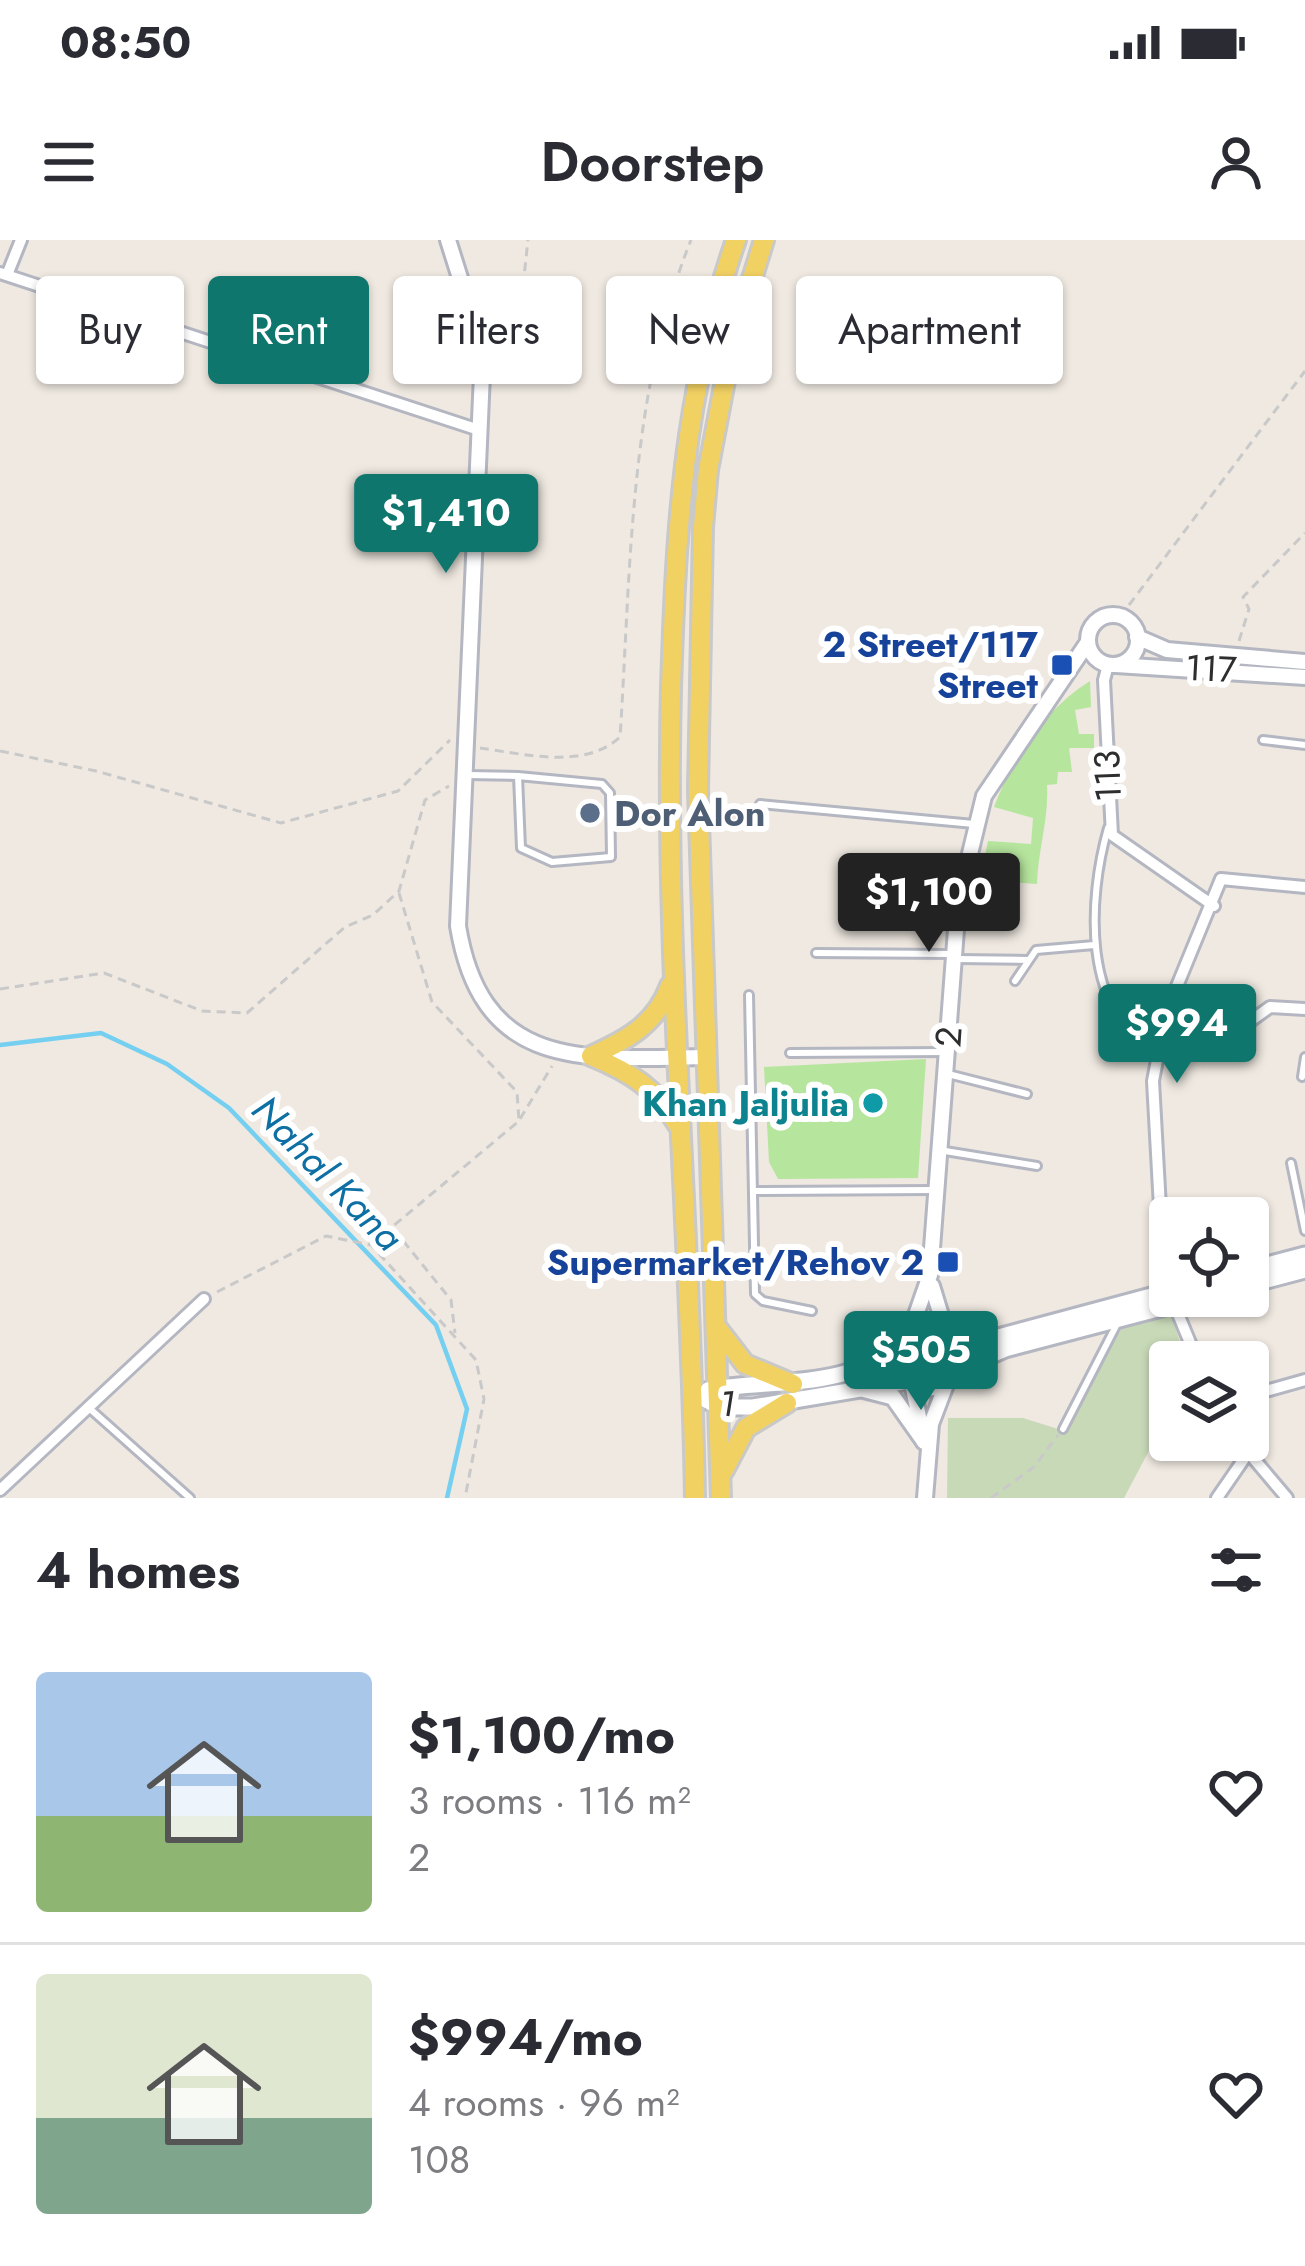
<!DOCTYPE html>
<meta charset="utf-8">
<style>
:root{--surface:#fff;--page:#f7f7f7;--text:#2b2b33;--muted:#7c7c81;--line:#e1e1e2;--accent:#0f766e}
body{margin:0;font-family:Jost,sans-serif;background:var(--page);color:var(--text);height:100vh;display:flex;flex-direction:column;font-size:45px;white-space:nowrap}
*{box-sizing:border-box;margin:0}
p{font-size:39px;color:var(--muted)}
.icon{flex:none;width:66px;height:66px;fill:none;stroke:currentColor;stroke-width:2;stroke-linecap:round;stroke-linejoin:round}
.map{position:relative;height:1258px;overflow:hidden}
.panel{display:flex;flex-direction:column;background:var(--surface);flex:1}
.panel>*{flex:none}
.top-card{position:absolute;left:36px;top:36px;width:1233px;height:108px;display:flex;gap:24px}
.controls{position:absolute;left:1149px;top:957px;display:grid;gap:24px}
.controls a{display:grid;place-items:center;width:120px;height:120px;border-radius:12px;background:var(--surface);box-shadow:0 3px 9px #0004;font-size:60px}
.price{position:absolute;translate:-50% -102px;padding:0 27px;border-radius:12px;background:var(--accent);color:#fff;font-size:39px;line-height:78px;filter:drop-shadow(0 3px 6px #0008)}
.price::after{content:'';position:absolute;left:50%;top:72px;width:36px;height:27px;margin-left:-18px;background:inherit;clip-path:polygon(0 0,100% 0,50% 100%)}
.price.on{background:#222;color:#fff}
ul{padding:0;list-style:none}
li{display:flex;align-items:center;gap:36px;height:300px;padding:0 36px}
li+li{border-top:3px solid var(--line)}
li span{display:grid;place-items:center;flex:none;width:336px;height:240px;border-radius:12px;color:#555}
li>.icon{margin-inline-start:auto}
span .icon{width:144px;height:144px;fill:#fffc;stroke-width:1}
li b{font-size:51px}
h2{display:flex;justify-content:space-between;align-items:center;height:144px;padding:0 36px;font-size:51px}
.tag{padding:0 42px;border-radius:12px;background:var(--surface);box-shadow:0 3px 9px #0004;font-size:42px;line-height:108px}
.tag.on{background:var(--accent);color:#fff}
.status{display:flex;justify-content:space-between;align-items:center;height:84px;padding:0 60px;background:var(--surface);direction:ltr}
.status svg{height:33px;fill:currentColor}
header{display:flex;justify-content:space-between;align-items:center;height:156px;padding:0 36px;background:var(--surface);font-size:54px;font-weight:600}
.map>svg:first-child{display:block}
.green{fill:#b6e59e}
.cemetery{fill:#c8d9b8}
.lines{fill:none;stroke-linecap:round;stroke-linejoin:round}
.stream{stroke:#75cff0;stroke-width:4.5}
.service-casing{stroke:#b4b7c1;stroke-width:12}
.minor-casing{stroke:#b4b7c1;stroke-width:16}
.tertiary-casing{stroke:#b4b7c1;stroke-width:20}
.secondary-casing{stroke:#b4b7c1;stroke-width:21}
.primary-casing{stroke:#c9c9c9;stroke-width:24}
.path{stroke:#c9c9c9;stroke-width:3;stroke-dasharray:9 6;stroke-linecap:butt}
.service{stroke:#fff;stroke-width:6}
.minor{stroke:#fff;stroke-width:10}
.tertiary{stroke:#fff;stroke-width:14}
.secondary{stroke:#fff;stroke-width:15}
.primary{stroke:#f2d163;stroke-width:18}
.transit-dot{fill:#1a4fb4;stroke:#fff;stroke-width:4.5}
.service-dot{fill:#5c6f8a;stroke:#fff;stroke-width:4.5}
.culture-dot{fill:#0f9aa8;stroke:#fff;stroke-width:4.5}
.labels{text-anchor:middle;stroke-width:12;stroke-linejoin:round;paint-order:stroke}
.transit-label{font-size:36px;font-weight:bold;fill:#164399;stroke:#fff;text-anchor:end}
.street-label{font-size:36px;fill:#2e2e2e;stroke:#fff}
.service-label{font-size:36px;font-weight:bold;fill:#4e5e75;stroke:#fff;text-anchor:start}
.culture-label{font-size:36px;font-weight:bold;fill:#0d838f;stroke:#fff;text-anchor:end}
.water-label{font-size:39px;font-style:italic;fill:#0d6fa3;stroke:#fff}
</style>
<div class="status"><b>08:50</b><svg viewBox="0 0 49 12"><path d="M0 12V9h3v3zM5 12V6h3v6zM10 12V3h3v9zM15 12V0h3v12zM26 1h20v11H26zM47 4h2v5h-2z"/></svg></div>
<header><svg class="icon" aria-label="menu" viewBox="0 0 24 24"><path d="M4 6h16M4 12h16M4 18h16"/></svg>Doorstep<svg class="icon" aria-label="person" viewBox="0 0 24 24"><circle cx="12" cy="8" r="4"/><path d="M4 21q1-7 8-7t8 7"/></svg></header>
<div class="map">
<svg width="1305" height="1258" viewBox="0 0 1305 1258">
<rect width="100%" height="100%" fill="#efe9e1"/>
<path class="green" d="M1090,441L1091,467L1075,470L1079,494H1094V508H1069L1072,532H1058L1057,544L1047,545C1049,579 1038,609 1037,644L980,640L988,601L1031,604L1033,578L994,567C1013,517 1045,469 1090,441Z
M926,819L918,938L778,939L769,922L764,827Z"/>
<path class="cemetery" d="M1171,1073L1186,1122H1170V1171L1124,1258H947L948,1178H1023L1058,1189L1124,1085Z"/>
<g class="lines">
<path class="stream" d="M0,805L101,793L167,824L229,868L436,1085L467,1169L447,1258"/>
<g class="service-casing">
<path id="service" d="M1263,500L1305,505
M468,535L518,536
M518,536L602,544L610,553L611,617L552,622L521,608Z
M760,564L974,584
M1108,588C1088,658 1081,774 1157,810
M816,713L950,714
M957,719L1028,720
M1015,741L1036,710L1094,705
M749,755L755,1054L763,1061L812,1071
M790,813L947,812
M948,834L1027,854
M1302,837L1305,817
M939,910L1037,926
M1291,923L1305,991
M753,951L935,950
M89,1168L190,1258
M1063,1189L1118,1082"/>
</g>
<g class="minor-casing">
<path id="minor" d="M0,33L476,189
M7,35L21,0
M1108,425L1104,440L1112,595L1214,666
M1166,773L1245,785L1270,767L1305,769
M1198,1122L1164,1040L1153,841L1166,773L1221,639L1305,647
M1248,1156L1305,1140
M1238,1200L1287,1258
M0,1250L204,1059
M1217,1258L1248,1213"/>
</g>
<g class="tertiary-casing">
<path id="tertiary" d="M448,0L483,111L458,686C482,832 584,819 705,817
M1088 400a25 25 0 1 1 50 0a25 25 0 1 1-50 0Z
M1137,397L1167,410L1305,422
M1116,425L1305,437
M932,1046L946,1092
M910,1092L930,1035L958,663L984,556L1088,402
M912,1143L924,1202
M925,1258L931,1184L947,1142"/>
</g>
<g class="secondary-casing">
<path id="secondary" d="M1248,1030L1305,1015
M1248,1045L1305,1030
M897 1117a31 31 0 1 1 62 0a31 31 0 1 1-62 0Z
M952,1098L987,1100L1170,1051
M956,1130L1005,1109L1207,1056
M862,1149L893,1157L924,1201
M708,1150C775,1138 847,1152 901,1102
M693,1153L719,1167H753L908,1141"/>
</g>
<g class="primary-casing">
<path id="primary" d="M591,816C627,800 656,784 670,746
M591,816C632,833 655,848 678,885
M718,1089L745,1124L793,1144
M724,1230L746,1188L787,1163
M695,1258C691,988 664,718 671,448C676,290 683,152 736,0
M721,1258L698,550L703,287L708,230L732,104L764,0"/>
</g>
<path class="path" d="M493,97L522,55L528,0
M1120,377L1305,131
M1239,401L1249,369L1243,357L1305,293
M480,508C524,514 585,530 620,497C631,332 628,156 691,0
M0,511L96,531L281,583L398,551L450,500
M399,653L432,762L517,852L519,881L392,987L451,1060L455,1093
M0,749L104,733L202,771L247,773L345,687L373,675L399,651L425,560L449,546
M520,879L552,826
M217,1052L326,996L371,1005L476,1120L484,1159L465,1258
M991,1258L1034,1227L1058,1195"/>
<use href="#service" class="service"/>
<use href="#minor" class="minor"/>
<use href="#tertiary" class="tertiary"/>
<use href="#secondary" class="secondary"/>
<use href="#primary" class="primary"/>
</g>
<g class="transit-dot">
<rect x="1050" y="413" width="24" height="24" rx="6"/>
<rect x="936" y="1010" width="24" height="24" rx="6"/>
</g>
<circle class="service-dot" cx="590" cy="573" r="12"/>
<circle class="culture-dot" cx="873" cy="863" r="12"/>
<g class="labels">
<g class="transit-label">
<text x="1038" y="417">2 Street/117<tspan x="1038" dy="41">Street</tspan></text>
<text x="924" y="1035">Supermarket/Rehov 2</text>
</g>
<g class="street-label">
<text transform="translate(1211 428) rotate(3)" y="13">117</text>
<text transform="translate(1107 536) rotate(-92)" y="13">113</text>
<text transform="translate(948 797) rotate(-86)" y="13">2</text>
<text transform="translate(728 1163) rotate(9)" y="13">1</text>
</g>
<g class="service-label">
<text x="614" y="586">Dor Alon</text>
</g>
<g class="culture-label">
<text x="849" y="876">Khan Jaljulia</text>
</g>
<g class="water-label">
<text transform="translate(328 933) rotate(46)" y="14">Nahal Kana</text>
</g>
</g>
</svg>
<div class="controls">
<a><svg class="icon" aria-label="locate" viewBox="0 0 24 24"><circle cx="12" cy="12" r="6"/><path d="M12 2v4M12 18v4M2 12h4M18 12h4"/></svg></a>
<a><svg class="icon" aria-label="layers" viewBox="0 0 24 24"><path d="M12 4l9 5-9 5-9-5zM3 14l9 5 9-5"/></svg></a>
</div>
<b class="price" style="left:446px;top:336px">$1,410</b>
<b class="price on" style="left:929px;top:715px">$1,100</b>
<b class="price" style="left:1177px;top:846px">$994</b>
<b class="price" style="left:921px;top:1173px">$505</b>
<div class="top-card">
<a class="tag">Buy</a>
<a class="tag on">Rent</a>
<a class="tag">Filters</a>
<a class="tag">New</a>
<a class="tag">Apartment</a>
</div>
</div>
<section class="panel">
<h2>4 homes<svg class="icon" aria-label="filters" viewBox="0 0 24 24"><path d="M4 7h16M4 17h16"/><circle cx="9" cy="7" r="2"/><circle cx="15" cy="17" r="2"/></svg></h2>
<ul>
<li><span style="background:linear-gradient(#a9c7e8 60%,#8fb573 0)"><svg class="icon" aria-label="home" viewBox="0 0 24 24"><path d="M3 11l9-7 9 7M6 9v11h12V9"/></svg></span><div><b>$1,100/mo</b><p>3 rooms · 116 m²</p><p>2</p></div><svg class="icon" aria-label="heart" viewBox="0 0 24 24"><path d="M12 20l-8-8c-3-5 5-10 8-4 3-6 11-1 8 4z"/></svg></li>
<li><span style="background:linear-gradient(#dfe7d0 60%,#7fa58c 0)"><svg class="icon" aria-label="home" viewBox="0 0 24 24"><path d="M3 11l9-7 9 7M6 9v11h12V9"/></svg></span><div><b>$994/mo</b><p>4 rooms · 96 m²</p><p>108</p></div><svg class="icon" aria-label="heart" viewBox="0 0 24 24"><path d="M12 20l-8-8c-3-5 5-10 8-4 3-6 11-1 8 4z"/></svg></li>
</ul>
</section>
